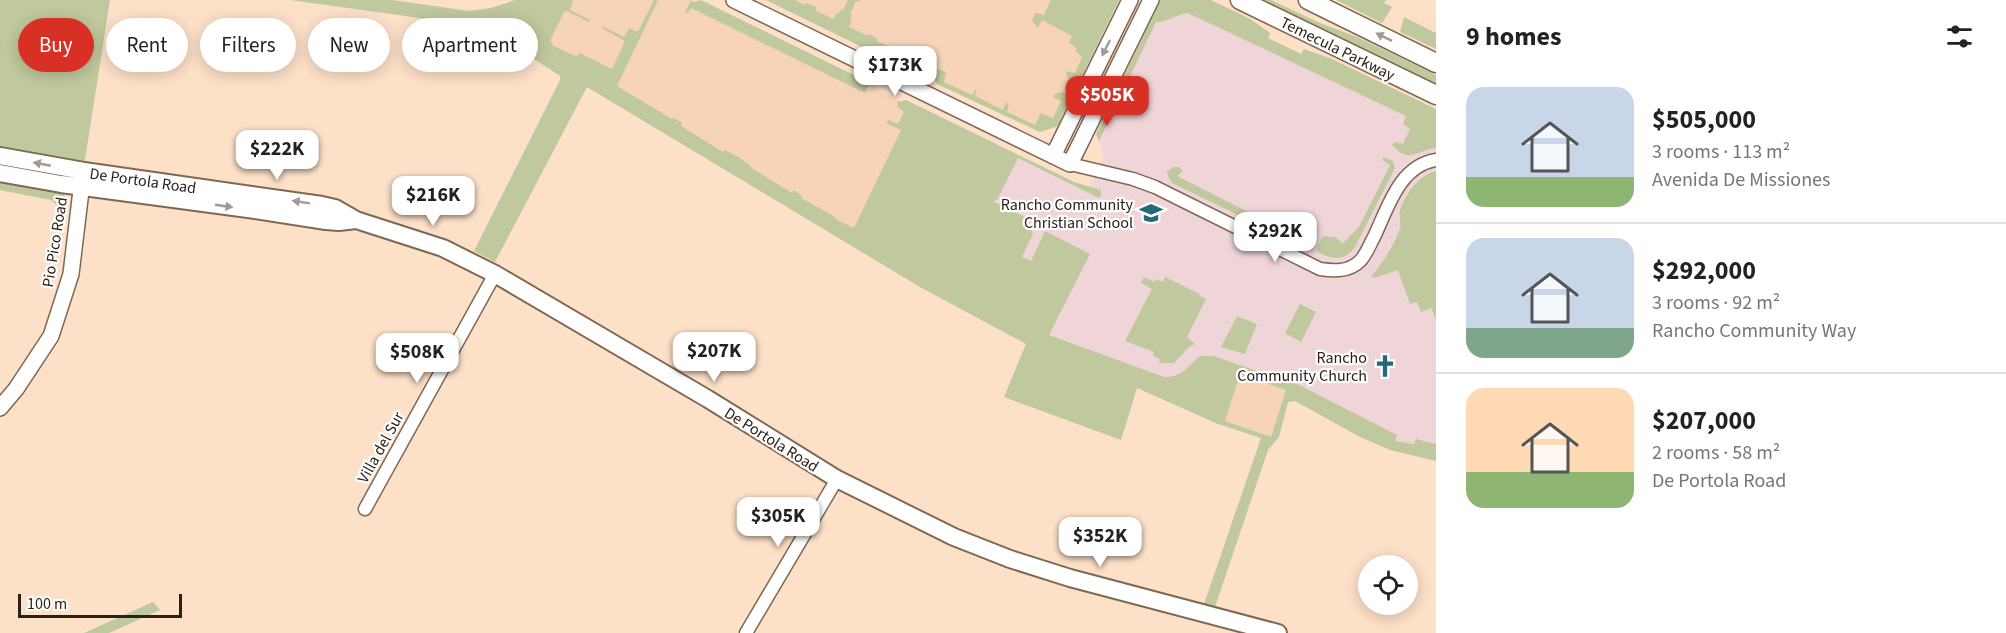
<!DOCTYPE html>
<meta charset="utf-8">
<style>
:root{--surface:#fff;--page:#f6f6f6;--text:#222;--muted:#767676;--line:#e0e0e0;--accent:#d93025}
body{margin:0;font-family:"Source Sans 3",sans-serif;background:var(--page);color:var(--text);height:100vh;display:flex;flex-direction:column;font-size:22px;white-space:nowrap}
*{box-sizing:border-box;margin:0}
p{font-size:20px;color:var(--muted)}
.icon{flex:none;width:33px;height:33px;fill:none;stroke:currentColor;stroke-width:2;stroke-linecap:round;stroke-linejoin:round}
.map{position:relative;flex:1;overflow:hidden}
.details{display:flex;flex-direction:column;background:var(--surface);width:570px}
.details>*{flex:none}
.top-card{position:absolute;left:18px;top:18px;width:570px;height:54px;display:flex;gap:12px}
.controls{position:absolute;left:1358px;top:555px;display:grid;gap:12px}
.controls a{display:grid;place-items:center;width:60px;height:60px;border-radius:50%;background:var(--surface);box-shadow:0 3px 15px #0003;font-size:30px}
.scale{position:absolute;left:18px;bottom:15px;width:164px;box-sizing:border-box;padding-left:6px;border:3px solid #2b2118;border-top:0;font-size:16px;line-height:21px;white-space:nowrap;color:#2b2118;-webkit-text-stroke:4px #fff;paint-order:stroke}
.price{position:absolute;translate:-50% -51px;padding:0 14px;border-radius:12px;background:#fff;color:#222;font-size:20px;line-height:39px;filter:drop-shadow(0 2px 3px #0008)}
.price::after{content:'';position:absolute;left:50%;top:36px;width:18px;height:14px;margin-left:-9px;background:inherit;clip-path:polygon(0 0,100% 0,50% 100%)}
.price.selected{background:var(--accent);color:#fff}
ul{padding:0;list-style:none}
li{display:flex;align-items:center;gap:18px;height:150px;padding:0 30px}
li+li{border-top:2px solid var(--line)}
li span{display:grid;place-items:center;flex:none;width:168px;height:120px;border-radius:18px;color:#555}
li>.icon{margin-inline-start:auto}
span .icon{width:72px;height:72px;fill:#fffc;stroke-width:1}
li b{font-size:26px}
h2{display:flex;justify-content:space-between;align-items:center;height:72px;padding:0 30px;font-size:26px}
.tag{padding:0 21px;border-radius:27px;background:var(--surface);box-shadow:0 3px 15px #0003;font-size:21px;line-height:54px}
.tag.selected{background:var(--accent);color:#fff}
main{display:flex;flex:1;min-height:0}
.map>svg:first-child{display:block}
.built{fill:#f7d4b7}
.education{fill:#efd5d8}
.green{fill:#c0c89d;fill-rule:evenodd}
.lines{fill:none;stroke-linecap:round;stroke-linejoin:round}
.minor-casing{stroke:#806752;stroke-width:15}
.tertiary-casing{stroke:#806752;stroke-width:18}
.secondary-casing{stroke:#806752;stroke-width:20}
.primary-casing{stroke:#806752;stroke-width:21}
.minor{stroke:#fff;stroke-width:12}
.tertiary{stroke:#fff;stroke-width:15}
.secondary{stroke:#fff;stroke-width:16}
.primary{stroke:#fff;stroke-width:18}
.oneway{fill:#a09b97}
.labels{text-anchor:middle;stroke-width:4.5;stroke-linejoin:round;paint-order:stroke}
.street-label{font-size:16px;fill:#2b2118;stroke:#fff}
.poi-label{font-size:16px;fill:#2b2118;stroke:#fff;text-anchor:end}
</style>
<main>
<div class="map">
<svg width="1436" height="633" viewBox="0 0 1436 633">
<rect width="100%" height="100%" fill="#fde0c8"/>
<path class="built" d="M561,0H691L694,2L701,0L876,86L879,91L900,102L906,100L916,105L853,239L538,49Z
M766,0H1119L1082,76L1075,79L1065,99L1067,105L1058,126L1040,132L937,84L932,75L912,65L905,68Z
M1240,374L1286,390L1271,437L1225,421Z"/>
<path class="education" d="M1161,0L1268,38L1436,119V455L1390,443L1286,390L1240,374L1225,421L1028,339L916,105L1074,182L1091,187L1104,155L1096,134Z"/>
<path class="green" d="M0,0H110L84,166L0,151Z
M290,0H392L469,11L491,8L515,0H573L570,10L590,20L589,22L567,11L564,12L550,41L553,43L552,45L577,57L580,53L612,69L625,41L602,28V26L624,37L629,28L638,32L654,0H658L617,86L672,119L674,118L682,123L681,126L723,152L725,150L742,159V160L751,166L750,167L792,193L794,190L802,196L801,198L832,215L839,221L854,228L901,130L886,123L889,120L898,124L904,112L897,107L898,100L900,102L906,100L1074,182L1101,190V196L1099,198L1018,158L997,200L995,199L994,202L1025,217L1033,234L1022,257L1031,261L1045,231L1090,254L1049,335L1164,377C1184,377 1186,367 1200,356H1213L1299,385L1397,435L1395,441L1414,444L1416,439L1436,444V461L1390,450L1360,437L1295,401L1288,402L1279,437L1268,450L1215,607L1204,604L1261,438L1218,424L1137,388L1121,440L1004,397L1026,344L920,287L587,87L495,262L474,251L560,80V76C530,56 497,34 463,24ZM1240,374L1286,390L1271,437L1225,421Z
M691,0L694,2L701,0L870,83L865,93L691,8L688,13L685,12Z
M766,0H795L805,5L807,3L816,7L815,10L833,19L836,14H838L841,10H843L848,0H860L859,2L856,1L850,14L852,15L850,20L852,21L849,27L868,36L869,34L877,38V41L902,53L904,48L912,51L911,56L916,58L918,54L920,55L915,67L912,65L905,68Z
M1051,0H1119L1082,76L1075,79L1073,83L1067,77L1066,71L1075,73L1082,57L1075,51L1077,48L1069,43L1072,36L1042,20L1038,28L1032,21L1035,13L1044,15Z
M1161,0H1211L1250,19L1270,33L1268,38L1301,54L1304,49L1332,59L1436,109V148C1415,151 1409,164 1392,145L1395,142L1403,144L1410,129L1403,124L1406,116L1188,13C1176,14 1168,22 1156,22L1099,141L1096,134Z
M1264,0H1271L1320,23L1357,37L1436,75V84Z
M1336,0H1386L1384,3L1392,7L1382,23Z
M1404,17L1436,33V49L1400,32Z
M935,68L946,72L944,82L972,95L977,87L975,96L1003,110L1006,103H1009L1007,112L1035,125L1041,113L1053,118L1061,101L1053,97L1055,94L1062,92L1067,95L1065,99L1067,105L1058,126L1040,132L937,84L932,75L928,73L931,69Z
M1384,157L1393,161L1395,168L1355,247C1343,263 1331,259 1316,251L1323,236L1335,237L1343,243L1359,227L1390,165L1382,160Z
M1174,167H1179L1183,171L1177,176L1292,234C1299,231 1305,227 1310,233L1303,244L1296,243L1172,183L1168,176L1167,171Z
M1436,171V319L1431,308L1421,312L1417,302L1410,304L1398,270L1374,278L1371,276C1383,263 1393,247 1400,229C1402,222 1398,217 1400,211C1405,194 1418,176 1436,171Z
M0,178L63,192L67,204L65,221L56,219L58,206L51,200L0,190Z
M1144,277L1155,282L1156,279L1163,282L1165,277L1200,294L1199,296L1206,299L1187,337L1195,344L1189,347L1174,363H1159L1160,359L1153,356L1154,352L1125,341L1152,289L1141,283Z
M1300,304L1316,312L1301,342L1285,333Z
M1237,316L1257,324L1245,354L1221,347Z
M153,602L160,610L109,633H84Z"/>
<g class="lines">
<g class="minor-casing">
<path id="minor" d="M1070,164L1133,179L1155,187L1320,269C1334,271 1349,272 1360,261C1366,255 1370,244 1374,237C1388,208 1399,166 1436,160
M365,509L495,274
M746,633L837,479"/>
</g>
<g class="tertiary-casing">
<path id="tertiary" d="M734,0L1070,164L1151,0
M1053,156L1130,0
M0,408L16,389L51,336L71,274L83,174"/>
</g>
<g class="secondary-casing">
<path id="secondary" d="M0,156L84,171L322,205L335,208L356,220L443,248L495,274L708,399L837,479L954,537L1010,559L1070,578L1278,633
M0,173L61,184L248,209L326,221L339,222L356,220"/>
</g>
<g class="primary-casing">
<path id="primary" d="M1240,0L1436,95
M1308,0L1436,63"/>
</g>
<use href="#minor" class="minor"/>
<use href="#tertiary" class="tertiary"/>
<use href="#secondary" class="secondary"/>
<use href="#primary" class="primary"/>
</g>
<defs><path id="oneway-solid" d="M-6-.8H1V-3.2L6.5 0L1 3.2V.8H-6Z" transform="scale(1.5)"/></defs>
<g class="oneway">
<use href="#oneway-solid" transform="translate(1384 37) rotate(-154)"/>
<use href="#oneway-solid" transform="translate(1106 48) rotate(117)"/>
<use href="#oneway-solid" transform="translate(42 164) rotate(-169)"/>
<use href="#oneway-solid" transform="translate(301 202) rotate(-171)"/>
<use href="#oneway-solid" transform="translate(224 206) rotate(8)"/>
</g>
<defs>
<g id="school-bare" transform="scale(1.8)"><path d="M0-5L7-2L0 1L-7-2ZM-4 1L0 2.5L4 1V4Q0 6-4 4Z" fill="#27677c" stroke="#fff" stroke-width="2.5" paint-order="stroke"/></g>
<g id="church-bare" transform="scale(1.8)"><path d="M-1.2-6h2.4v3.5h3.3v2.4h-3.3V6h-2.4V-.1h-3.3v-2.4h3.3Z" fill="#27677c" stroke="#fff" stroke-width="2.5" paint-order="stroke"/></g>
</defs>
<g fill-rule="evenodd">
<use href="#school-bare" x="1151" y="213"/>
<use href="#church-bare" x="1385" y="366"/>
</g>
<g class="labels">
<g class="street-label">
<text transform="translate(1338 48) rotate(26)" y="6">Temecula Parkway</text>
<text transform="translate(143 180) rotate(8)" y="6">De Portola Road</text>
<text transform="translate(54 242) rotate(-81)" y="6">Pio Pico Road</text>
<text transform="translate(772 439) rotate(32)" y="6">De Portola Road</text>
<text transform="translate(380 447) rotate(-61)" y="6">Villa del Sur</text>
</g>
<g class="poi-label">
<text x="1133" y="210">Rancho Community<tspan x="1133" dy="18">Christian School</tspan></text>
<text x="1367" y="363">Rancho<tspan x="1367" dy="18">Community Church</tspan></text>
</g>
</g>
</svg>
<div class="controls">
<a><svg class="icon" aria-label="locate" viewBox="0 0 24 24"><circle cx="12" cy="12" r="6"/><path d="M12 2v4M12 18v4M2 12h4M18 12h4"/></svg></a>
</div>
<div class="scale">100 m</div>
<b class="price" style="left:895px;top:97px">$173K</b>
<b class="price selected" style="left:1107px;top:127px">$505K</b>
<b class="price" style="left:277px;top:181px">$222K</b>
<b class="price" style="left:433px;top:227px">$216K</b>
<b class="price" style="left:1275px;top:263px">$292K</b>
<b class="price" style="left:714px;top:383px">$207K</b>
<b class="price" style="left:417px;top:384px">$508K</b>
<b class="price" style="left:778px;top:548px">$305K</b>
<b class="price" style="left:1100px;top:568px">$352K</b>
<div class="top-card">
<a class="tag selected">Buy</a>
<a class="tag">Rent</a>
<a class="tag">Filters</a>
<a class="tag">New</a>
<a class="tag">Apartment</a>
</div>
</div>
<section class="details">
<h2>9 homes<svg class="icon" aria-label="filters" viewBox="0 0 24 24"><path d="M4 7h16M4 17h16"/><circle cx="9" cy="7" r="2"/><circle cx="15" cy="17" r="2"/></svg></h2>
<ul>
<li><span style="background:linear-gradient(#c9d6e8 75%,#8fb573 0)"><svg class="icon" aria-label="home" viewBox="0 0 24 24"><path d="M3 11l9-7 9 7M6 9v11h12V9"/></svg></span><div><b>$505,000</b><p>3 rooms · 113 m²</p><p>Avenida De Missiones</p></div></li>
<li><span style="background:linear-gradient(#c9d6e8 75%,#7fa58c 0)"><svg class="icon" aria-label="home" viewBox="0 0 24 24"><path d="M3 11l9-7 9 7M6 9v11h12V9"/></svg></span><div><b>$292,000</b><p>3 rooms · 92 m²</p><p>Rancho Community Way</p></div></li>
<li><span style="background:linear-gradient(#ffd9b3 70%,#8fb573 0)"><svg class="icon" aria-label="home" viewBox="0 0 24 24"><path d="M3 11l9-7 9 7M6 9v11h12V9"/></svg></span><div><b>$207,000</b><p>2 rooms · 58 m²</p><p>De Portola Road</p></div></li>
</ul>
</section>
</main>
